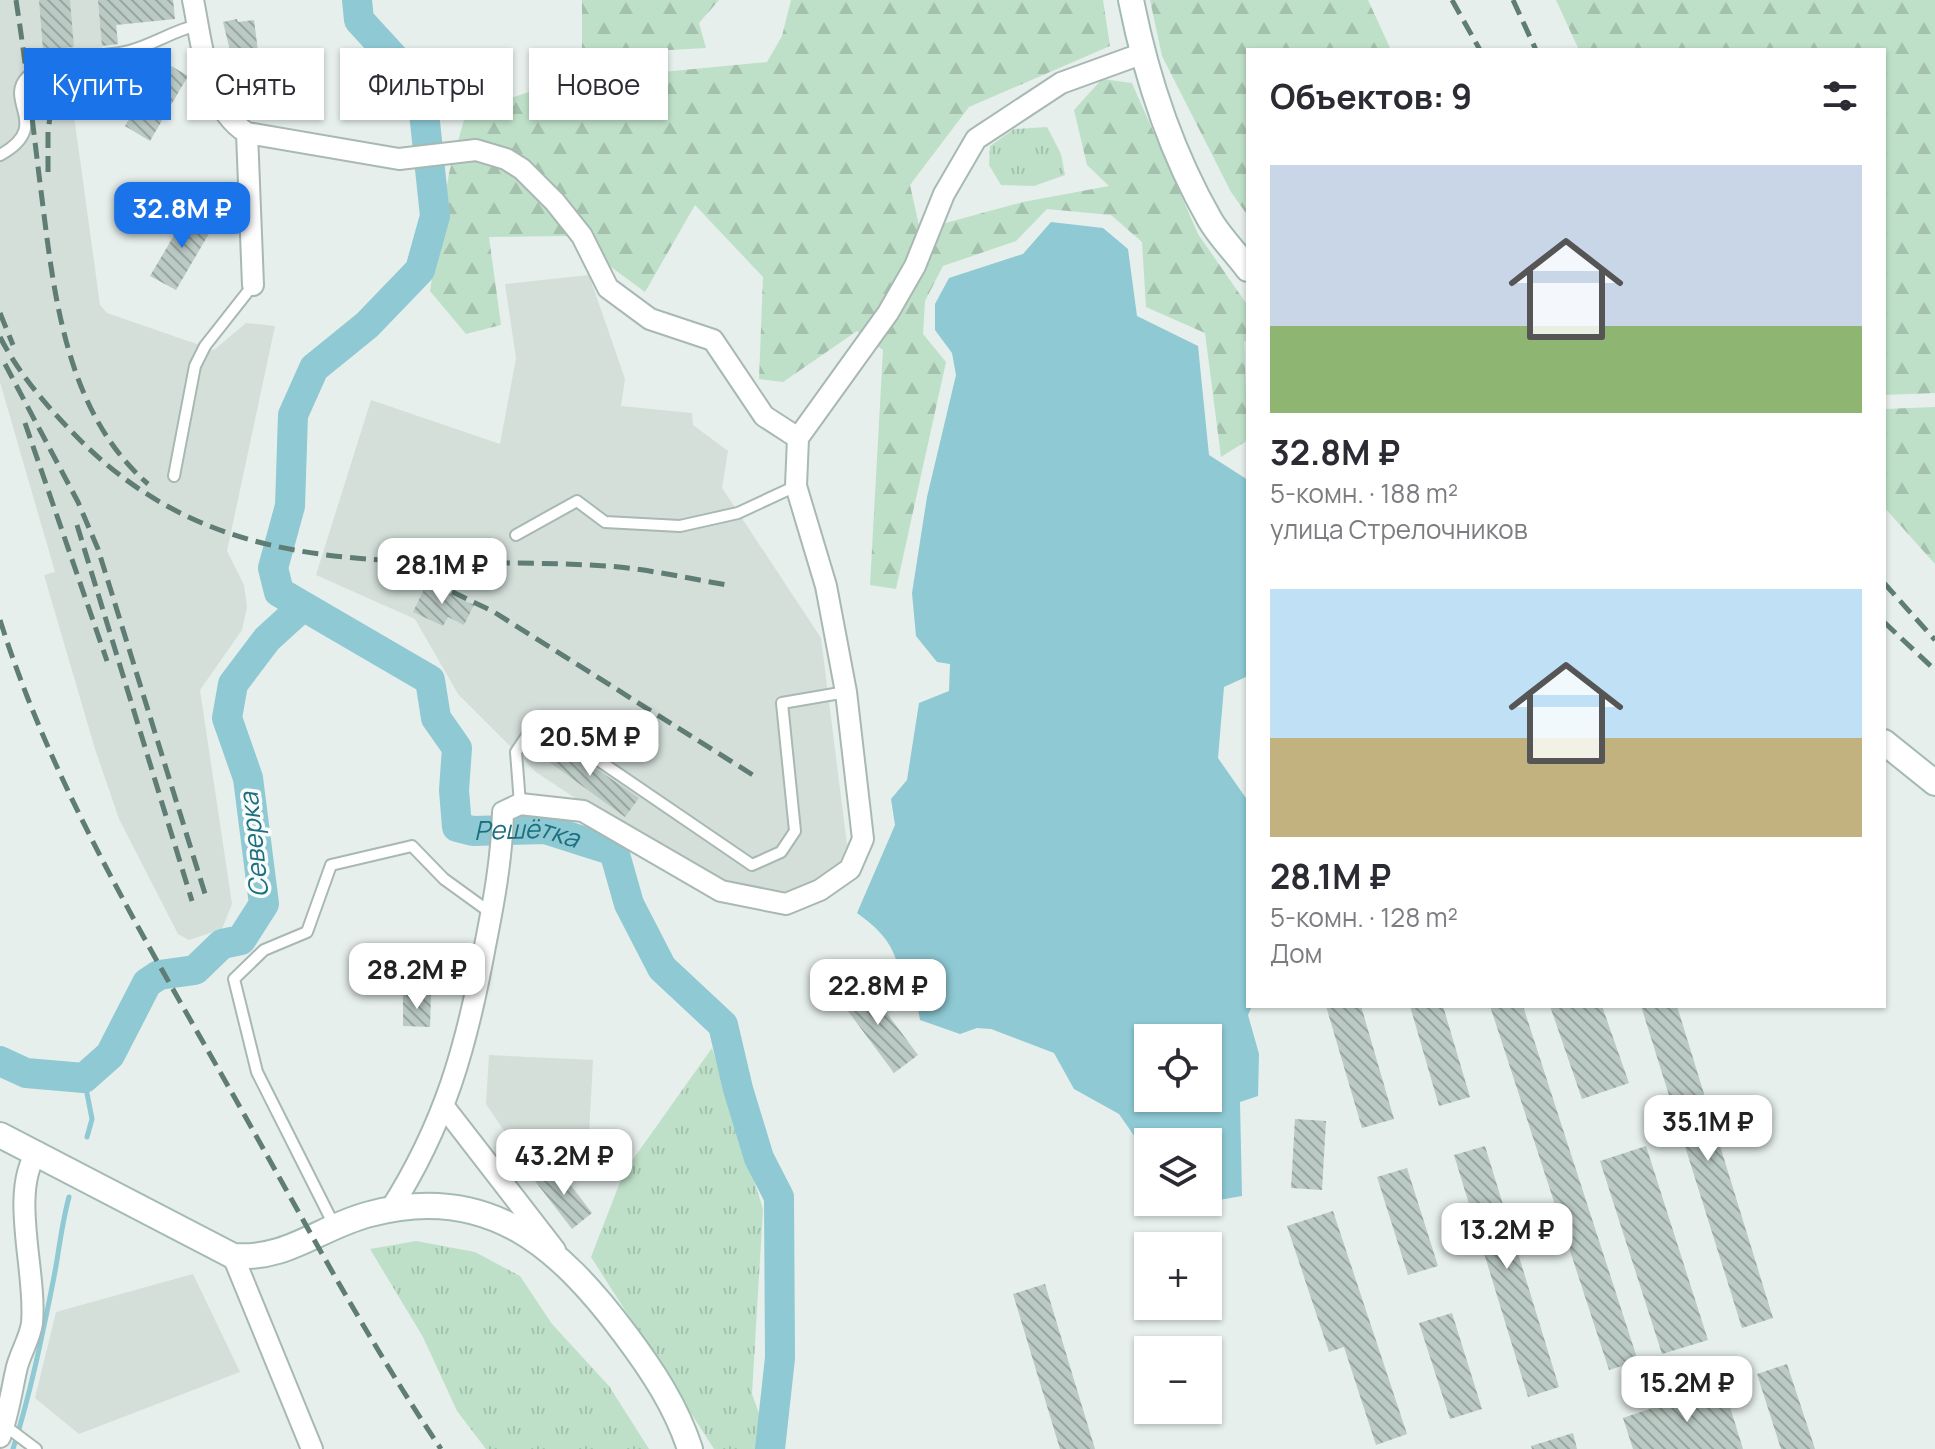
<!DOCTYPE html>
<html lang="ru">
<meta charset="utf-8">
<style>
:root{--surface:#fff;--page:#f2f2f3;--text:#2b2b33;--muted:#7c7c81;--accent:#1a73e8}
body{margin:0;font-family:Manrope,sans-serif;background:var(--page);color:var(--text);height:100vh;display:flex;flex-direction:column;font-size:30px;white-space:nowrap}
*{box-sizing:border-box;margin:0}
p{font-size:26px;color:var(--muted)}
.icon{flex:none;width:44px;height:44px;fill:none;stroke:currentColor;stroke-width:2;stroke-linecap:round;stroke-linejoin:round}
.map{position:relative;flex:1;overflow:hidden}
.side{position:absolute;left:1246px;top:48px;width:640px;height:960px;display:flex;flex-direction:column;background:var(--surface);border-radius:0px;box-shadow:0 2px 6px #0004}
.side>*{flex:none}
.hud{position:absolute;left:24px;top:48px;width:760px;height:72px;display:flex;gap:16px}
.controls{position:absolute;left:1134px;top:1024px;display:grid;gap:16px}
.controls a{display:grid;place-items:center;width:88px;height:88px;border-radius:0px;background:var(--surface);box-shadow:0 2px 6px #0004;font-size:40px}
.price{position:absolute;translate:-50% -68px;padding:0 18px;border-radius:16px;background:#fff;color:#222;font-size:26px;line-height:52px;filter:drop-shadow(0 2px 4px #0008)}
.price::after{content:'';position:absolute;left:50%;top:48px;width:24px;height:18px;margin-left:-12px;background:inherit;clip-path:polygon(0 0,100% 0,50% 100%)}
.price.current{background:var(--accent);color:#fff}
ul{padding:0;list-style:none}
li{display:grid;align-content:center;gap:16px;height:424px;padding:0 24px}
li span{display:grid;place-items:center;height:248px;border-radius:0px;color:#555}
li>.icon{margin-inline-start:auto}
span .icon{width:144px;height:144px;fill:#fffc;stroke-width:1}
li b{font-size:34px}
h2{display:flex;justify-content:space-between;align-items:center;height:96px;padding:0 24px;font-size:34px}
.pill{padding:0 28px;border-radius:0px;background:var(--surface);box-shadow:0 2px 6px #0004;font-size:28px;line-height:72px}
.pill.current{background:var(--accent);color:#fff}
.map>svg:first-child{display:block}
.built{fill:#d4dfda}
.grass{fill:url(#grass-tufts)}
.forest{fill:url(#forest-firs)}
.water{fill:#8ec9d4;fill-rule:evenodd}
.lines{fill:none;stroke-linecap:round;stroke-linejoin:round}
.stream{stroke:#8ec9d4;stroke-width:5}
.river{stroke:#8ec9d4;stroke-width:30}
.building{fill:url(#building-back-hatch)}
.lane-casing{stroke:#a8b8b2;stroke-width:14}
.street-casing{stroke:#a8b8b2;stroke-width:24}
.secondary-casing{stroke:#a4bbb3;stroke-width:28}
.lane{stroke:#fff;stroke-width:10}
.street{stroke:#fff;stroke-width:20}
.secondary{stroke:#fff;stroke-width:24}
.rail{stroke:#5f7d75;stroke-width:5;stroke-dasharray:16 8;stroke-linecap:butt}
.labels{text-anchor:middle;stroke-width:7;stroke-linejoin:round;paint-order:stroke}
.water-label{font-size:26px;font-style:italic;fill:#1c6f80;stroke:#f7fbf9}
</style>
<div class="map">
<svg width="1935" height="1449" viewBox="0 0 1935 1449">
<defs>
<pattern id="grass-tufts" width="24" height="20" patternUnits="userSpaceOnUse" patternTransform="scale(2)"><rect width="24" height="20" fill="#bfe0c8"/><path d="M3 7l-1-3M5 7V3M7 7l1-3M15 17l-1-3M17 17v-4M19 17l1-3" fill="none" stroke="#a4c1ad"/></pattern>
<pattern id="forest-firs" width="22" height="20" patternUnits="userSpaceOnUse" patternTransform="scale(2)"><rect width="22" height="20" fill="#bfe0c8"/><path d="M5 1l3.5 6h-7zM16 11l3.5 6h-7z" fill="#a4c1ad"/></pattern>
<pattern id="building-back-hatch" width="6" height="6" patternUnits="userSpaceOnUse" patternTransform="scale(2)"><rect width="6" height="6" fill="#bbcac4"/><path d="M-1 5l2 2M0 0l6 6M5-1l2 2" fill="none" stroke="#98a6a0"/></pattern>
</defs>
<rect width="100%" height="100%" fill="#e6efeb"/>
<path class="built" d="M0,0H114L118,44L102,46L106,66L68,72L100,305L107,313L214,350L246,323L275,326L227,551L244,585L247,607L242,630L200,690L232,904L222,929L189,940L178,934L119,819L95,749L44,575L55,572L0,382Z
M589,275L625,379L621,406L692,413L693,425L728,451L722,488L821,638L847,845L836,871L790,893L715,879L641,841L537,773L458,694L415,619L316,575L371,400L500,444L516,358L505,284Z
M489,1055L593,1060L589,1135H507L486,1104Z
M193,1274L240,1372L79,1434L35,1398L56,1312Z"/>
<path class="grass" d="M1047,127L1061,154L1065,175L1034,186L1001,185L989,165L990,146L1014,129Z
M712,1048L763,1209L752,1394L772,1449H714L591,1257L624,1172Z
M416,1241L475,1252L520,1276L552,1324L609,1386L649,1449H486L457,1411L423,1337L370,1249Z"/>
<path class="forest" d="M582,0H719L699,23L706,48L582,55Z
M791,0H1103L1110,46L969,107L910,185L920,230L1023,202L1109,186L1087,165L1074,110L1102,79L1132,83L1198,234L1248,306V342L1244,341L1248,440L1221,457L1205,333L1146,307L1142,242L1111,215L1047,209L1016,241L943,266L925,301L923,334L946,362L896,589L870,585L883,350L857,331L783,382L759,379L763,277L695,205L645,292L569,236L489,237L501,325L466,334L430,291L449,173L466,113L559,82L767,62L782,36Z
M1150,0H1368L1391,50H1248V216L1231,192L1162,56Z
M1556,0H1935V393L1884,395V50H1579Z
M1935,407V564L1884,507V409Z"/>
<path class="water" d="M1051,222L1103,228L1128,249L1137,316L1198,346L1209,455L1248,480V676L1224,687L1218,758L1248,801V1006H1252L1248,1015L1259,1054L1258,1096L1240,1102L1242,1196L1208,1202V1142H1148V1174L1144,1150L1119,1114L1074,1089L1054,1053L991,1029L977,1028L960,1034L920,1020L918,1009L906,1000C897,957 895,940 857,913L895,825L891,799L907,780L919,703L949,691L950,664L937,662L916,636L912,593L927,497L956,375L952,353L935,330V304L949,278L1023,254ZM1148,1038H1208V1098H1148Z"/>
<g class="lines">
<path class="stream" d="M84,1078L92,1119L87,1137
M13,1449C30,1395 42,1337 53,1282C59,1253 61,1226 69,1197"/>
<g class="river">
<path id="s1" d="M357,0L359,20L416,82L423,103L435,216L420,270L367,325L314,368L293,415L290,506L273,568L279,592L430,680L436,718L457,748L454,790L457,827L473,831L545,829L614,851L629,904L662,968L723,1025L738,1089L759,1158L779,1197L780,1358L770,1449"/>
<path d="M0,1061L26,1073L84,1078L110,1055L147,983L159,975L195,970L222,944L241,940L264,904L248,778L227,718L233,684L267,639L301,608"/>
</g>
</g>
<path class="building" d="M39,0H70L74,47L43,50Z
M98,0H173L175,19L116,25L118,44L102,46Z
M237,19L238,22L254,20L259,59L233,63L223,22Z
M163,61L188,76L150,141L125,126Z
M189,210L214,225L176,290L150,276Z
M427,583L474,605L464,625L448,617L443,626L413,612Z
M553,739L639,798L625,817L541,756Z
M863,981L918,1055L894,1073L839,999Z
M403,995H431L430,1027L403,1026Z
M1326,1006H1361L1394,1119L1362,1128Z
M1410,1006H1443L1470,1097L1439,1106Z
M1490,1006H1523L1638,1361L1609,1370Z
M1550,1006H1602L1629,1083L1582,1099Z
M1641,1006H1677L1773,1318L1742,1328Z
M1295,1119L1326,1121L1322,1190L1291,1188Z
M1485,1146L1559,1387L1528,1397L1454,1155Z
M1646,1146L1708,1340L1662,1354L1600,1161Z
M556,1166L592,1213L572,1229L535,1181Z
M1407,1168L1438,1266L1408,1275L1377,1177Z
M1333,1211L1407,1434L1376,1445L1344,1347L1329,1352L1287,1226Z
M1045,1284L1095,1449H1060L1013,1294Z
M1452,1313L1482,1409L1450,1419L1419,1323Z
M1787,1364L1815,1449H1781L1757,1374Z
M1723,1384L1743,1449H1633L1623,1418Z
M1573,1433L1577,1449H1532L1531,1446Z"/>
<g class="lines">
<g class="lane-casing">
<path id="lane" d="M0,155C53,126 3,101 27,77C52,53 98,59 129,51C153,45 174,30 198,25
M174,476L195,366L205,346L253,285
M516,535L577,501L605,522L680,526L738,513L796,486
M520,804L516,752L538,719L752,865L781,852L795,831L782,703L846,692
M335,1227L257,1072L234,979L264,950L307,932L331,865L412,846L444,879L491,913
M4,1425L36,1449"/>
</g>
<g class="street-casing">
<path id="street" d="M193,0C202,43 206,108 247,133L253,285
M247,133L399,159L476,150L506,159L522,169L555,202L582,236L608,288L650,319L713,340L764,416L798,438
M445,1108L555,1250
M390,1210C445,1124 467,1045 485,946C494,901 502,857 503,812L520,804L583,811L721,891L786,904L820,890L850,869L863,839L846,692L826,586L796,486L798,438L888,313L915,266L944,194L976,139L1061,83L1141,54
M233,1256L312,1449
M0,1437C8,1415 11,1394 16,1371C19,1355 30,1339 32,1323C37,1273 9,1193 37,1152"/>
</g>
<g class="secondary-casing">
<path id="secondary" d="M1131,0C1146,76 1171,152 1210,220C1220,237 1236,253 1248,269
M1884,742L1935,783
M0,1135L233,1256C289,1260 319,1227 370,1214C488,1182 560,1247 625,1334C652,1370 676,1406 690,1449"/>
</g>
<use href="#lane" class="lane"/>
<use href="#street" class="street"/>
<use href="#secondary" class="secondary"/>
<path class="rail" d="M16,0C25,58 32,117 39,175C53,282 61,408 148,484
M1452,0L1480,50
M1513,0L1536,50
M48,172V131L55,82
M0,313L13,345
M0,337C20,376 50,410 81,441C232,591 416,554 607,566C647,569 687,578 727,585
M5,364L78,502L98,549L206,897
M25,423L107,661
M77,525L192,901
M385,566L426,579L494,612L756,777
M1884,583L1935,640
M0,620C53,788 146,941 232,1093C300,1213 364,1335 441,1449
M1884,622L1935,670"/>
</g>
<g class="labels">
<g class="water-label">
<text dy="9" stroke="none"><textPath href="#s1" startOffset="1072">Решётка</textPath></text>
<text transform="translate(254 845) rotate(-96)" y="9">Северка</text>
</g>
</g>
</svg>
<div class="controls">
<a><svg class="icon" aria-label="locate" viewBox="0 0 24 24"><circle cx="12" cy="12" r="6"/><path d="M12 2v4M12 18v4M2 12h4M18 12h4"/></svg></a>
<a><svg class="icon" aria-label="layers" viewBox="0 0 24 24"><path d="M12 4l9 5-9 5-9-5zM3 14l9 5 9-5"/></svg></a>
<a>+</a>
<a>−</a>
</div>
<b class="price current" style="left:182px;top:250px">32.8M ₽</b>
<b class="price" style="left:442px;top:606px">28.1M ₽</b>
<b class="price" style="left:590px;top:778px">20.5M ₽</b>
<b class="price" style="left:417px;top:1011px">28.2M ₽</b>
<b class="price" style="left:878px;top:1027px">22.8M ₽</b>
<b class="price" style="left:1708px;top:1163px">35.1M ₽</b>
<b class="price" style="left:564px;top:1197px">43.2M ₽</b>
<b class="price" style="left:1507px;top:1271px">13.2M ₽</b>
<b class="price" style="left:1687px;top:1424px">15.2M ₽</b>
<div class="hud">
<a class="pill current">Купить</a>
<a class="pill">Снять</a>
<a class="pill">Фильтры</a>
<a class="pill">Новое</a>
</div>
<section class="side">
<h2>Объектов: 9<svg class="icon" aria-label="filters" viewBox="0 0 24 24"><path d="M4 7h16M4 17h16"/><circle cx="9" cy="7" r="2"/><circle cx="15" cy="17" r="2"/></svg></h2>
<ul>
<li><span style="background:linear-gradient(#c9d6e8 65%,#8fb573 0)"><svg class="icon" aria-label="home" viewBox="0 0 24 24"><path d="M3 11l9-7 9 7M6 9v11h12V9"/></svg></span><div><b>32.8M ₽</b><p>5-комн. · 188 m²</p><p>улица Стрелочников</p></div></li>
<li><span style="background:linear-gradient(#bfe0f5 60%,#c2b280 0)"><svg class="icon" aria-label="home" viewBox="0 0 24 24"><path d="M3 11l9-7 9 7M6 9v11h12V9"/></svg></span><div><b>28.1M ₽</b><p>5-комн. · 128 m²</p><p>Дом</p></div></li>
</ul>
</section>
</div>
